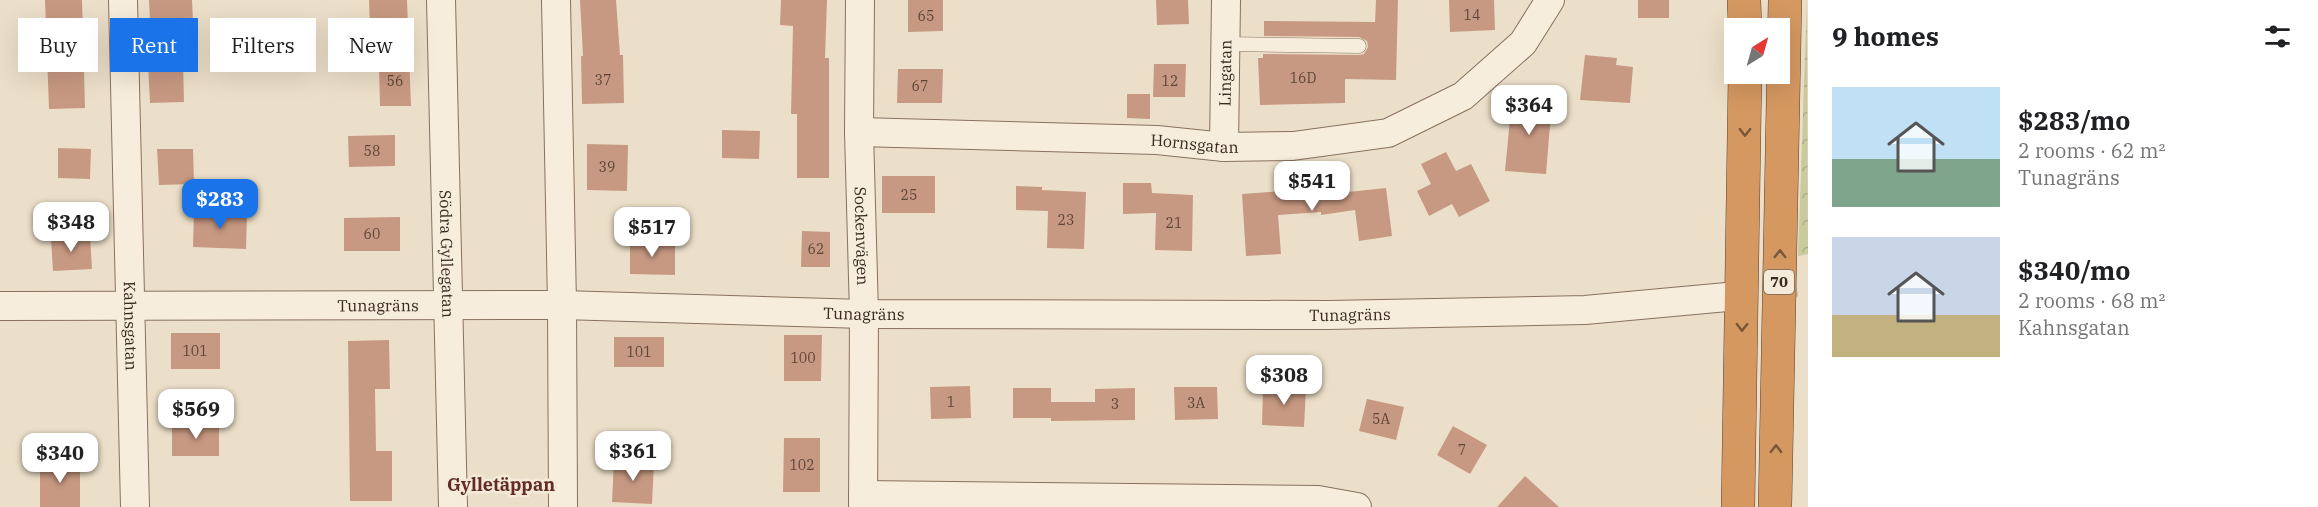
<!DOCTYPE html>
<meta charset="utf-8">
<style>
:root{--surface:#fff;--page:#f2f2f2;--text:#202124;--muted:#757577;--accent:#1a73e8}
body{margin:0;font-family:"IBM Plex Serif",serif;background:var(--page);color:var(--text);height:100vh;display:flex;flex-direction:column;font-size:22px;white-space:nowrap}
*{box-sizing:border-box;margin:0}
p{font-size:20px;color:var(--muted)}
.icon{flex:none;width:33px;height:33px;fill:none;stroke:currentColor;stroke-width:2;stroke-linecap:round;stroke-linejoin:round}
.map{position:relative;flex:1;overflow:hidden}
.side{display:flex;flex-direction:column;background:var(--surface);width:510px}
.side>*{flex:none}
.top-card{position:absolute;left:18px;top:18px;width:570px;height:54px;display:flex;gap:12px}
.needle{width:39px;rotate:37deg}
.fabs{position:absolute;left:1724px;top:18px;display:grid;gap:12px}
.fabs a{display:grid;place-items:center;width:66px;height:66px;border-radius:0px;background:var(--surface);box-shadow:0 6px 24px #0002;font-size:30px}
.price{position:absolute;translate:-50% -51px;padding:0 14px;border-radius:12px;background:#fff;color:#222;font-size:20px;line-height:39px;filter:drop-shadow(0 2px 3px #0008)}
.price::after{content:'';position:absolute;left:50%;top:36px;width:18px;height:14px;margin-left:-9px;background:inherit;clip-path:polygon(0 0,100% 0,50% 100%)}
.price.current{background:var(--accent);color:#fff}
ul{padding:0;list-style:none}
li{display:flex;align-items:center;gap:18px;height:150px;padding:0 24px}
li span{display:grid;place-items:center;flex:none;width:168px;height:120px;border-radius:0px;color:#555}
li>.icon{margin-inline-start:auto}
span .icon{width:72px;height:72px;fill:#fffc;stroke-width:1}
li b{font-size:26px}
h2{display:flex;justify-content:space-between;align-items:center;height:72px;padding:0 24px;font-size:26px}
.chip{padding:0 21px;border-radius:0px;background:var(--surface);box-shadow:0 6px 24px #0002;font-size:21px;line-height:54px}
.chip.current{background:var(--accent);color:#fff}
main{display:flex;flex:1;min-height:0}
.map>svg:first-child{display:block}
.park{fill:url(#park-crowns)}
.building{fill:#c89982}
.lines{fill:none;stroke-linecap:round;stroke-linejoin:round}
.street-tunnel{stroke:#c8bba7;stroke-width:28;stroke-dasharray:28 14;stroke-linecap:butt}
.lane-casing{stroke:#88715f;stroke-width:15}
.street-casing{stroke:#88715f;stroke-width:30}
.highway-casing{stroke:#564033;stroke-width:34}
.lane{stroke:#f7eddc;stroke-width:14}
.street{stroke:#f7eddc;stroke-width:28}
.highway{stroke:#d59861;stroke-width:33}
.oneway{stroke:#77573b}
.labels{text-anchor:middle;stroke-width:5;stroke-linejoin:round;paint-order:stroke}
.number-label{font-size:14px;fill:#5d4639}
.shield{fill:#f4ead9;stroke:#716458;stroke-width:1.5}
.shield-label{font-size:15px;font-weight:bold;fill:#392b21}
.street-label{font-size:16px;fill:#392b21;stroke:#f4ead9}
.neighbourhood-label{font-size:18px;font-weight:bold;fill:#632b24;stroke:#f4ead9}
</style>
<main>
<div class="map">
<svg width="1808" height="507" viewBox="0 0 1808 507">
<defs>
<pattern id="park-crowns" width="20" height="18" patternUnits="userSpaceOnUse" patternTransform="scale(1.5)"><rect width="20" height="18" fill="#c9ca9e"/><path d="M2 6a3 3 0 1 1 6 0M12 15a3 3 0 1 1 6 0" fill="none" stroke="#adae88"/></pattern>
</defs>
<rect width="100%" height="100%" fill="#ecdfc9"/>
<path class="park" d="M1807,0L1808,254L1798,256Z"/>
<path class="building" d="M45,0H82L85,108L49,109Z
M149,0H192L193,20L150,21Z
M369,0H407L411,106H380L378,27H370Z
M580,0H616L620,55H623L624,103L582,104L581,56H583Z
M781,0H827L825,58H829V178H797V114H791L793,26L780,25Z
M908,0H943V31L908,32Z
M1156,0H1188L1189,24L1157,25Z
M1376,0H1398L1396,80L1345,79V103L1260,105L1258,58H1263V54L1359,55L1364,54L1368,47L1367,41L1359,37L1264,36V21L1375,22Z
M1449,0H1494L1495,30L1450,32Z
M1638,0H1669V18H1638Z
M1585,55L1617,58L1616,65L1633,67L1630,103L1580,100Z
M183,61L184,102L150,103L148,62Z
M1154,64H1186L1185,97H1153Z
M898,69H943L942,103H897Z
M1127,94H1150V119L1127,118Z
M1512,98L1552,101L1546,174L1505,171Z
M722,130L760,131L759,159L722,158Z
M395,135V166L349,167L348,136Z
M587,144L628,145L627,191L587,190Z
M58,148L91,149L90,179L58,178Z
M157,149H193L194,184L159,185Z
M1446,152L1456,171L1471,164L1490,201L1459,217L1452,204L1429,216L1417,191L1431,184L1421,164Z
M882,176H935V213H882Z
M1347,179L1348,192L1386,188L1392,236L1359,241L1355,210L1321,215V212L1278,215L1281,254L1246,256L1242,194L1282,191V185Z
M1123,183H1151L1152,193L1193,195L1192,251L1155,250L1156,213L1123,214Z
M1016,186L1042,187V190L1086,192L1084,249L1047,248L1048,211L1016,210Z
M194,212L247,214L246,249L193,247Z
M400,217V251H344V218Z
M802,231L830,232V267H801Z
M90,236L92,269L53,271L51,238Z
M630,240L675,241V275L630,274Z
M171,333H220V369H171Z
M784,335H822L821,381H784Z
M614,337H664V367H614Z
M389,340L390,389H375L376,451H392V501H350L348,341Z
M970,386L971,418L931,419L930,387Z
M1263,386L1306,388L1304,427L1262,425Z
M1174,387H1217L1218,419L1175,420Z
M1013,388H1051V402H1095V389L1135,388V420L1051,421V418H1013Z
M1367,399L1404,407L1396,440L1359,431Z
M219,424V456H172V425Z
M1453,426L1487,445L1470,474L1437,455Z
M784,438H820V492H783Z
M614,460L654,462L652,504L612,502Z
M80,461V507H40V462Z
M1525,476L1559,507H1497Z"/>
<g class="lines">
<path class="street-tunnel" d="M1727,297L1808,280"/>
<g class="lane-casing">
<path id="lane" d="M1227,44L1359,46"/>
</g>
<g class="street-casing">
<g id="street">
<path id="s1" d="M123,0L135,507"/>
<path id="s2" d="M441,0L453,507"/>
<path d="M556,0L562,305L563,507"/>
<path id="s3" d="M860,0L859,132L864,314L863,507"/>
<path id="s4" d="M859,132L1157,140L1224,147L1293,146L1388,133L1463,96L1523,43L1550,0"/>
<path id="s5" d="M1224,147L1226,0"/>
<path id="s6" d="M0,306L562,305L864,314L1328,315L1585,310L1727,297"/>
<path d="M863,495L1318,500L1357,507"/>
</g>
</g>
<g class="highway-casing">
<path id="highway" d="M1744,0L1745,28
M1738,507L1745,74
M1775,507L1785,0"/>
</g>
<use href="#lane" class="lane"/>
<use href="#street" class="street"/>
<use href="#highway" class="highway"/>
</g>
<defs><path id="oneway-chevron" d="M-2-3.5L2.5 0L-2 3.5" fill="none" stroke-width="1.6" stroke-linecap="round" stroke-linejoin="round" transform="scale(1.5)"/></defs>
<g class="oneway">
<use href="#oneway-chevron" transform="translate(1745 132) rotate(91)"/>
<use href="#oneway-chevron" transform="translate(1780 254) rotate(-89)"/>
<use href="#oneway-chevron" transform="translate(1742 327) rotate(91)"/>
<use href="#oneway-chevron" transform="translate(1776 449) rotate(-89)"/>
</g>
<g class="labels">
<g class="number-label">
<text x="1472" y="20">14</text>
<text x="926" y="21">65</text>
<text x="1303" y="83">16D</text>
<text x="603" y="85">37</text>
<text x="395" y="86">56</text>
<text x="1170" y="86">12</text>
<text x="920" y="91">67</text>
<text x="372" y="156">58</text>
<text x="607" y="172">39</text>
<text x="909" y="200">25</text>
<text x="1066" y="225">23</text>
<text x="1174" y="228">21</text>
<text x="372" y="239">60</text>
<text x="816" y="254">62</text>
<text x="195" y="356">101</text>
<text x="639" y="357">101</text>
<text x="803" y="363">100</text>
<text x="951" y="407">1</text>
<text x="1196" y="408">3A</text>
<text x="1115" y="409">3</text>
<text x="1381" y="424">5A</text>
<text x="1462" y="455">7</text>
<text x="802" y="470">102</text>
</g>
<rect class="shield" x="1764" y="270" width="30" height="24" rx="4.5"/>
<g class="shield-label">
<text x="1779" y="287">70</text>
</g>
<g class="street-label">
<text dy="6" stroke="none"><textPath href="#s5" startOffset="74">Lingatan</textPath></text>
<text dy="6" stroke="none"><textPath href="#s4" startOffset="336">Hornsgatan</textPath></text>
<text dy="6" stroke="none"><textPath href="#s3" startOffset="236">Sockenvägen</textPath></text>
<text dy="6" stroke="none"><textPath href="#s2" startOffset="254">Södra Gyllegatan</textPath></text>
<text dy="6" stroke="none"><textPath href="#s6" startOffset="378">Tunagräns</textPath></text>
<text dy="6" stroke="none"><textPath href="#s6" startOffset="864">Tunagräns</textPath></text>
<text dy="6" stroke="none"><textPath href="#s6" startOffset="1350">Tunagräns</textPath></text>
<text dy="6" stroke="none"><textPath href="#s1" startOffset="326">Kahnsgatan</textPath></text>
</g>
<g class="neighbourhood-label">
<text x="501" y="491">Gylletäppan</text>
</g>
</g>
</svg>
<div class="fabs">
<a><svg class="needle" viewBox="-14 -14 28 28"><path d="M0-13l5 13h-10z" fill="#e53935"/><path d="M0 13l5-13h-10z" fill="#757577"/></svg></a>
</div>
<b class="price" style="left:1529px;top:136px">$364</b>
<b class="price" style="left:1312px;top:212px">$541</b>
<b class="price current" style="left:220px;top:230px">$283</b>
<b class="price" style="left:71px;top:253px">$348</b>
<b class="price" style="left:652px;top:258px">$517</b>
<b class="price" style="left:1284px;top:406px">$308</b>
<b class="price" style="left:196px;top:440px">$569</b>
<b class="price" style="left:633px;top:482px">$361</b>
<b class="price" style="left:60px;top:484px">$340</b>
<div class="top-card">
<a class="chip">Buy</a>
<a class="chip current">Rent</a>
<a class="chip">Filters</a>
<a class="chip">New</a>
</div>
</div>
<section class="side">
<h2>9 homes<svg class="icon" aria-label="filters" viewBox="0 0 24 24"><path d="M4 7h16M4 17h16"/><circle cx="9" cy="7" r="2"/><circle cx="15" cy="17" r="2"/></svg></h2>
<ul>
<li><span style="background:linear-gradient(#bfe0f5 60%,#7fa58c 0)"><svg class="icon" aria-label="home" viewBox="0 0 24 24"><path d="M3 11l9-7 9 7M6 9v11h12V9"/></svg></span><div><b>$283/mo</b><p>2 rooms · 62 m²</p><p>Tunagräns</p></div></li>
<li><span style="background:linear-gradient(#c9d6e8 65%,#c2b280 0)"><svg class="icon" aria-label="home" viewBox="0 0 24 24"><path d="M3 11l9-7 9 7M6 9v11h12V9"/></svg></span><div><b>$340/mo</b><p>2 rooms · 68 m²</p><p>Kahnsgatan</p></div></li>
</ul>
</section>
</main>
